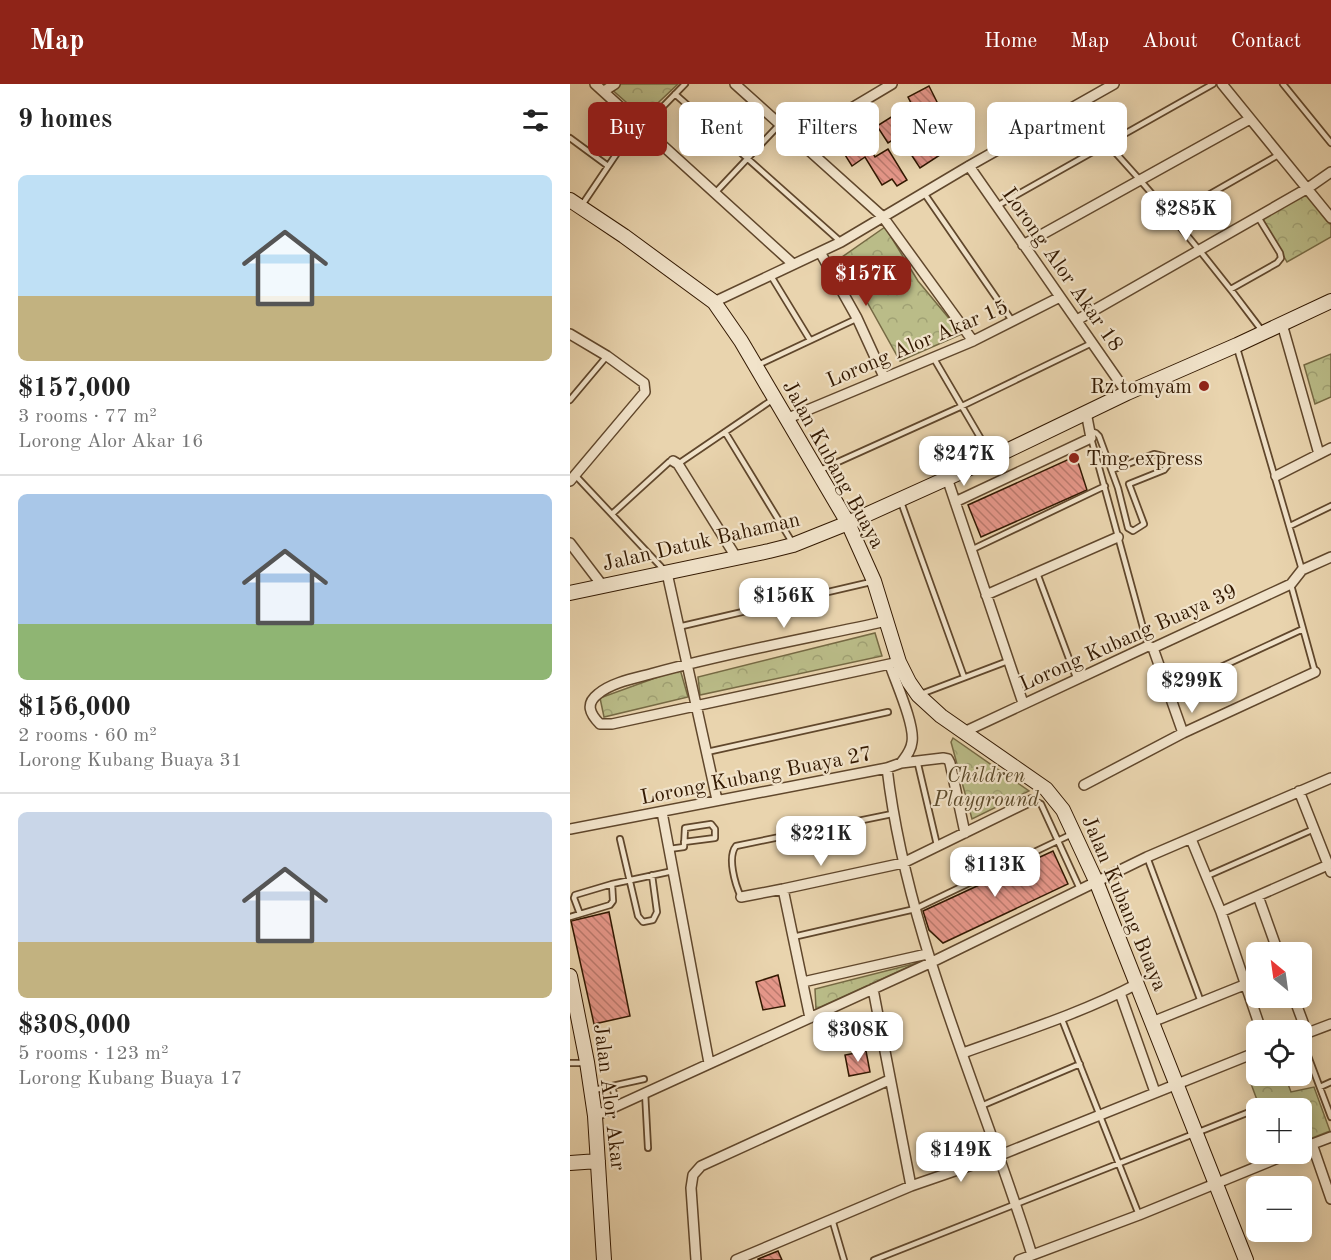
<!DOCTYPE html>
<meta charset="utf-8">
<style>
:root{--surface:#fff;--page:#f6f6f6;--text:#222;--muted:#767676;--line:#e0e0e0;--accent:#8f2418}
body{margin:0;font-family:"Old Standard TT",serif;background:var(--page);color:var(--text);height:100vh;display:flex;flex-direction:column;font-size:22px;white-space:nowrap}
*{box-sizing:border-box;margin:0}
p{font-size:20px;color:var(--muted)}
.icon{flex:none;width:33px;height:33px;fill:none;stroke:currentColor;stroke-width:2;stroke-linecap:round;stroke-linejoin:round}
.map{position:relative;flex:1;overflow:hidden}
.panel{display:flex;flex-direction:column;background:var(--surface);width:570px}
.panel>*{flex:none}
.top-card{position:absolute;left:18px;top:18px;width:570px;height:54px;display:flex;gap:12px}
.needle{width:39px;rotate:331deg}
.controls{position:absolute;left:676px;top:858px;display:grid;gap:12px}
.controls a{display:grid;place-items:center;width:66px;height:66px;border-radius:9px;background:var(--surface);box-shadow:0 3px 15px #0003;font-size:30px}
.price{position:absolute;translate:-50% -51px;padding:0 14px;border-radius:12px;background:#fff;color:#222;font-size:20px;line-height:39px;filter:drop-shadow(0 2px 3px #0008)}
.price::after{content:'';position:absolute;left:50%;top:36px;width:18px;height:14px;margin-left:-9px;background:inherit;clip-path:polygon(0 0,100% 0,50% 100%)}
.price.selected{background:var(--accent);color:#fff}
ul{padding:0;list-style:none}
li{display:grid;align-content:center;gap:12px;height:318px;padding:0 18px}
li+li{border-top:2px solid var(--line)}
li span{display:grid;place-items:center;height:186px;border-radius:9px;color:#555}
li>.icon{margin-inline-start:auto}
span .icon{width:108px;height:108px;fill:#fffc;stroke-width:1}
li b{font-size:26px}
h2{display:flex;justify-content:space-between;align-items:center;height:72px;padding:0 18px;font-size:26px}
.tag{padding:0 21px;border-radius:9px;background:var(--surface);box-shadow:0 3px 15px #0003;font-size:21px;line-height:54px}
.tag.selected{background:var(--accent);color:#fff}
header{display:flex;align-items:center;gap:36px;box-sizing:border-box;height:84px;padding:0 30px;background:var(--accent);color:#fff}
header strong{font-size:28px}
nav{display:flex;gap:33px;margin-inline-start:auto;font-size:21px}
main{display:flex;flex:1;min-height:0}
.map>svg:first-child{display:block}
.park{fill:url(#park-crowns);stroke:#766a44;stroke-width:1.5}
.building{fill:url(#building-back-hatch);stroke:#321801;stroke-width:1.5}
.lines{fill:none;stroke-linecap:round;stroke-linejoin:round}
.lane-casing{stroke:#60472c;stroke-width:8}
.street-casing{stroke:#60472c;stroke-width:12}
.secondary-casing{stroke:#321801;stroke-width:16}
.lane{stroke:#f1e3ca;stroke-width:4.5}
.street{stroke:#f1e3ca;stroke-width:9}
.secondary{stroke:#f1e3ca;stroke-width:14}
.poi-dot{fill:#8f2418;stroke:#f1e3ca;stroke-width:2}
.labels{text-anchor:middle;stroke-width:4.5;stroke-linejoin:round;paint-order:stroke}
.street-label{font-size:21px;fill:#321801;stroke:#f1e3ca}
.poi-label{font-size:21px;fill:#321801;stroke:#f1e3ca;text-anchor:end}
.park-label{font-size:21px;font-style:italic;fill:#5b492a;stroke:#f1e3ca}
</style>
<header>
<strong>Map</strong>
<nav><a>Home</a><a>Map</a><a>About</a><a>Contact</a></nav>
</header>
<main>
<section class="panel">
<h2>9 homes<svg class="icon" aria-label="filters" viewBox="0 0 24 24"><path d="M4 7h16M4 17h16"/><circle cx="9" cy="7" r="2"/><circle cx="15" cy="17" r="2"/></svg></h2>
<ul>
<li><span style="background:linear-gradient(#bfe0f5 65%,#c2b280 0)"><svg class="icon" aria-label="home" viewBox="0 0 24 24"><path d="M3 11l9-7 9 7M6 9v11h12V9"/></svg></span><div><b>$157,000</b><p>3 rooms · 77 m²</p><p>Lorong Alor Akar 16</p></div></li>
<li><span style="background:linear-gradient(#a9c7e8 70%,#8fb573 0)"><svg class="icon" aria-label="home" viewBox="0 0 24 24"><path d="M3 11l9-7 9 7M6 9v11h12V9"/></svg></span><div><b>$156,000</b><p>2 rooms · 60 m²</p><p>Lorong Kubang Buaya 31</p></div></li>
<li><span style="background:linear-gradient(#c9d6e8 70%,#c2b280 0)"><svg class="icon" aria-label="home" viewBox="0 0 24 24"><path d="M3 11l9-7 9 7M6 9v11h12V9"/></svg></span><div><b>$308,000</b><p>5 rooms · 123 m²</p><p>Lorong Kubang Buaya 17</p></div></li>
</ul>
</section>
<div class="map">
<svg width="761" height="1176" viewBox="0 0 761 1176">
<defs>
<pattern id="park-crowns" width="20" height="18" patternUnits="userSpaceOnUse" patternTransform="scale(1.5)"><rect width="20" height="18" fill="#babc88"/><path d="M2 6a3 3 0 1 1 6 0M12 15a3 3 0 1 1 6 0" fill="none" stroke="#a0a174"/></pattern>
<pattern id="building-back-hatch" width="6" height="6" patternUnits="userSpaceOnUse" patternTransform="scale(1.5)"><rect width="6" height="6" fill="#e6978a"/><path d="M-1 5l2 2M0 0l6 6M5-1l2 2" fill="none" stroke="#bb7a6e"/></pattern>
</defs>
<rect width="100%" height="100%" fill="#e9d4ae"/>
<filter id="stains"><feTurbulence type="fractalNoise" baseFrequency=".00333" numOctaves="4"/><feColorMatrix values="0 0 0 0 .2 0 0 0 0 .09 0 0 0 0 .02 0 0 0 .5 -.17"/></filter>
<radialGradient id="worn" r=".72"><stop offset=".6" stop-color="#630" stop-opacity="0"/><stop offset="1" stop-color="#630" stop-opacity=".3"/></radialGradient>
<path class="park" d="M43,0H108L73,33L39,3Z
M736,109L761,141V153L717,178L692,134Z
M315,143L348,197L392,250L330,277L272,173Z
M761,270V313L745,320L734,281Z
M305,549L312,572L130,611L128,593Z
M110,585L118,613L34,633L30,614Z
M383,654L459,707L402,735L381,658Z
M347,879L246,925L245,905Z
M687,986V992H715L721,1008L744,1003L760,1047L732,1058V1024H690L677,989Z"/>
<path class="building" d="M359,2L372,28L351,39L338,13Z
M326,30L341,52L356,43L373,69L350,84L329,52L318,59L307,42Z
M290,34L297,46L285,53L278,41Z
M291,49L305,73L318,65L337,96L327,102L322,95L312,101L295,73L282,82L270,63Z
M506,372L517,406L411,453L398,421Z
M483,767L498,800L373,859L359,846L353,827Z
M39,828L60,932L24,940L1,837Z
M208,891L215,922L193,926L186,898Z
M296,967L300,988L279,992L275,971Z
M208,1167L212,1176H188V1175Z"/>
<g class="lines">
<g class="lane-casing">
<path id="lane" d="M713,0L761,59
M105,10L271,158
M503,23C570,93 635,170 693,248
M74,42L115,0
M0,54L38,82
M145,109L209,41
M354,109L443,238
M12,121L68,38
M427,122L643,0
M600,133L710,70
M201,192L240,256
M661,205L707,179L711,174L710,169L688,133
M667,264L732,486
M363,273L421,372
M188,281L286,235
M0,316L37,272
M520,347L526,349L529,352L548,404L558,444L563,447L574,440L559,400L594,386L598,381L593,372L584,370L542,386
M155,348L222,458
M521,354L578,562
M108,380L202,316
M248,387L390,323L522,259
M5,391L95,487
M331,418L394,593
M42,430L99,378L103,377
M720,442L761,422
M401,466L535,402
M467,489L507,596
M721,501L745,588
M108,543L301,498
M599,607L733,545
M351,610L438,577
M137,668L318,628
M347,676L367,761
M462,716L471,720L510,805
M50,755L68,832L73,838L83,836L87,828L82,791
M99,765L114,763L115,744L141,740L145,745V754L114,758
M577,773L631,918
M637,792L744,745
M171,813C165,800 157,773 166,762L322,730
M10,830L4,814L5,811L42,800
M0,833L40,821L43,817L42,800L103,787
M223,853L345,825L502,750
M491,933L569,1131
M732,956L761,1033
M0,979H15
M42,1002L47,1021
M750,1003L761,998
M24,1006L74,995
M75,1008L78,1064
M411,1022L510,980
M262,1135L274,1176
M304,1176L687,1025"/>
</g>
<g class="street-casing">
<path id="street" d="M25,0L223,180
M165,0L313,133L403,257
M652,0L761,134
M34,7L45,0
M228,56L322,0
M399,82L557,309
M453,161L680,35
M250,168L287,234L314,293
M144,218L271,158L399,82L544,0
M507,236L738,104L761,88
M712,240L749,370
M0,250L37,272L74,299L75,308L0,397
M216,335L403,257L490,213
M103,377L108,380L166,473
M706,392L761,364
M377,394L453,619
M385,418L521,354L516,328
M0,459L32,501
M97,489L147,716
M416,511L548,453
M317,537C239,554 160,568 84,589C66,594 42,598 28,610C15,620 20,630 30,640H42L329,578
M583,564L613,649
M320,581C326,599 345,641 342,658C341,667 336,672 331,679
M394,648L578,562L583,564L721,500L732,486L761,473
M317,684C337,854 412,1009 462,1171
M514,701L613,649L745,588
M729,707L761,788
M92,728L139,979
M0,745L317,684L331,679L373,674L378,675L380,679L395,749
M621,755L651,828L691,946
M213,805L240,934
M688,812L708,868
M171,813L213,805L333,779L462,716
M651,828L758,781
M233,898L357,870
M303,905L341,1102
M550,909L585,1008
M724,914L737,949
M582,938L674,901
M732,951L761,940
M393,969C451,948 512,929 567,900
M25,1032L360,879L577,773L761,694
M742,1060L761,1115
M732,1064L761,1053
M126,1176L121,1104L123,1091L131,1082L319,996
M166,1176L341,1102L428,1072L687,968
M449,1176L569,1131L718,1070"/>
</g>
<g class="secondary-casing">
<path id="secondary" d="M0,116L54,152L144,218L171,257L278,439L304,497L329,578L339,598L348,611L371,632L476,705L493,726L526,797L676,1176
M0,509L199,467L223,461L278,439L422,374L557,309L667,261L761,217
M0,892L17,978L25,1032L34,1176
M0,1079L28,1077"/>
</g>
<use href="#lane" class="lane"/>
<use href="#street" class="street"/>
<use href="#secondary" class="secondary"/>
</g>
<g class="poi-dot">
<circle cx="634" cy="302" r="6"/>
<circle cx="504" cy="374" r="6"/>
</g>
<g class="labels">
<g class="street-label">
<text transform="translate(493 185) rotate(55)" y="7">Lorong Alor Akar 18</text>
<text transform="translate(347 259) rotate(-23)" y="7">Lorong Alor Akar 15</text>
<text transform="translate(264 380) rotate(61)" y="7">Jalan Kubang Buaya</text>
<text transform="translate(131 457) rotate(-13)" y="7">Jalan Datuk Bahaman</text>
<text transform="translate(558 553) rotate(-24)" y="7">Lorong Kubang Buaya 39</text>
<text transform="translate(186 691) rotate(-11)" y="7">Lorong Kubang Buaya 27</text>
<text transform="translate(555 819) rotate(67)" y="7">Jalan Kubang Buaya</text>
<text transform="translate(40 1013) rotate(83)" y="7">Jalan Alor Akar</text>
</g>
<g class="poi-label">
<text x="622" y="309">Rz tomyam</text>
<text x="516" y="381" text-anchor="start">Tmg express</text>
</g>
<g class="park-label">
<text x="416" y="698">Children<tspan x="416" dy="24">Playground</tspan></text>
</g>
</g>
<rect width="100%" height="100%" filter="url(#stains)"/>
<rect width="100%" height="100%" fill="url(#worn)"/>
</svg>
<div class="controls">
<a><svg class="needle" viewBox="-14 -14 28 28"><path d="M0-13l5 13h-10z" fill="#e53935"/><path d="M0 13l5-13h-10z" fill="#767676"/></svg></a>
<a><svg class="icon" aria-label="locate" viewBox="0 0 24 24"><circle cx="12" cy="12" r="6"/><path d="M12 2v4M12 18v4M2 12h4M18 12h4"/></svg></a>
<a>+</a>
<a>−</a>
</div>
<b class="price" style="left:616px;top:158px">$285K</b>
<b class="price selected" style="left:296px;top:223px">$157K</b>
<b class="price" style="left:394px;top:403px">$247K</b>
<b class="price" style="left:214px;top:545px">$156K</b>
<b class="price" style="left:622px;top:630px">$299K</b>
<b class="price" style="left:251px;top:783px">$221K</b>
<b class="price" style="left:425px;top:814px">$113K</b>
<b class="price" style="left:288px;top:979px">$308K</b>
<b class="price" style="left:391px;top:1099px">$149K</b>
<div class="top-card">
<a class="tag selected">Buy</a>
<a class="tag">Rent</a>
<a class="tag">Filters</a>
<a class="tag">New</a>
<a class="tag">Apartment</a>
</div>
</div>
</main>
